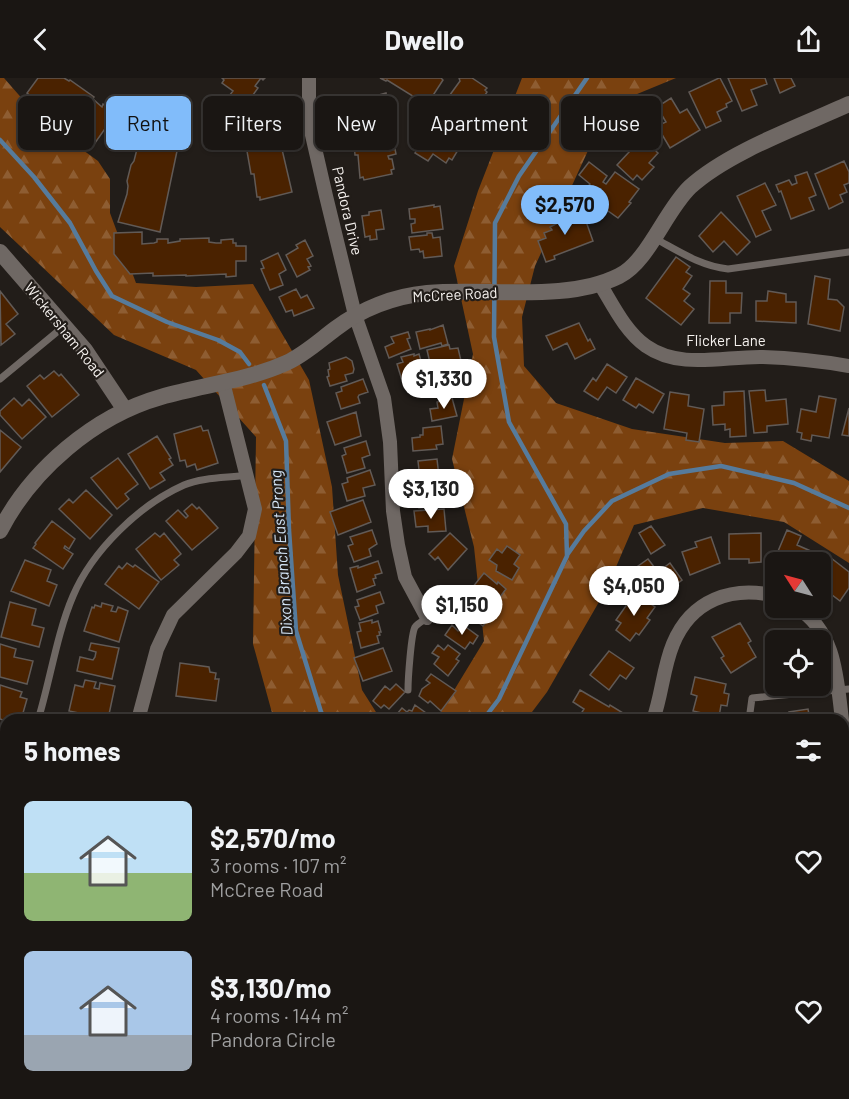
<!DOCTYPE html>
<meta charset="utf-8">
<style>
:root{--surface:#1a1613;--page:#231f1c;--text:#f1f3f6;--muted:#9f9fa0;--line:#383533;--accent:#81bcfa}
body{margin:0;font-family:Barlow,sans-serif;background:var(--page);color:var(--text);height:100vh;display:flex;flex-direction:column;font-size:22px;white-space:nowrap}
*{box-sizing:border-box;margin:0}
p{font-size:20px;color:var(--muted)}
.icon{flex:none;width:33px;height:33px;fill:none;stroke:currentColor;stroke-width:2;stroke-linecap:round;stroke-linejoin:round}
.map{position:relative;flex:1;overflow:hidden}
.panel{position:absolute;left:0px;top:636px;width:849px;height:386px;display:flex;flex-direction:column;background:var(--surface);border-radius:18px 18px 0 0;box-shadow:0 2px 4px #0004,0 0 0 2px var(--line)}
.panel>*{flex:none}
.top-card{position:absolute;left:18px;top:18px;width:813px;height:54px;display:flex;gap:12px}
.needle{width:39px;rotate:306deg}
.tools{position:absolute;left:765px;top:474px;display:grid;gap:12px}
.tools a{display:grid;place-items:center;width:66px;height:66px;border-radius:9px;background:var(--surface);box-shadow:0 2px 4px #0004,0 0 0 2px var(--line);font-size:30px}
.price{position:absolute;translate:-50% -51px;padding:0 14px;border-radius:21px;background:#fff;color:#222;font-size:20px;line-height:39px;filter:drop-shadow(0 2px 3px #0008)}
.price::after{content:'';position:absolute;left:50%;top:36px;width:18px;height:14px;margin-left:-9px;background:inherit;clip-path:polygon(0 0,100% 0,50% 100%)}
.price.selected{background:var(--accent);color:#111}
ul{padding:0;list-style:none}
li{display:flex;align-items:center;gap:18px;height:150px;padding:0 24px}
li span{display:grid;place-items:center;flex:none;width:168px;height:120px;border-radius:9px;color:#555}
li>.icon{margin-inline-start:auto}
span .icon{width:72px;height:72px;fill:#fffc;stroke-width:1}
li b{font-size:26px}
h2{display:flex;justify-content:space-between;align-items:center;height:72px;padding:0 24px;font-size:26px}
.tag{padding:0 21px;border-radius:9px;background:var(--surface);box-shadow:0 2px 4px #0004,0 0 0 2px var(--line);font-size:21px;line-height:54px}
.tag.selected{background:var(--accent);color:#111}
header{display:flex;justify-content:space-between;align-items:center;height:78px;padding:0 24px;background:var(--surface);font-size:27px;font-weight:700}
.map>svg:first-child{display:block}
.forest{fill:url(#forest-firs)}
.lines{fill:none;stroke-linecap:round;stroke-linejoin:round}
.stream{stroke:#567b9c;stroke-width:4.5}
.building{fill:#4a2200;stroke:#615a56;stroke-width:1.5}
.service{stroke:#6f6864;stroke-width:7}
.minor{stroke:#6f6864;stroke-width:14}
.tertiary{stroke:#6f6864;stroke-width:16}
.labels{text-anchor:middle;stroke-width:4.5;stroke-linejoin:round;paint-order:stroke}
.street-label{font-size:15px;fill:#f6f2ef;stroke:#221d19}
.water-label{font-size:16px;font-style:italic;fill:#d5e6f8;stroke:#221d19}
</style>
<header><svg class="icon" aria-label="back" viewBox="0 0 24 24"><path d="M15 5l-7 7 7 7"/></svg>Dwello<svg class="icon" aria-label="share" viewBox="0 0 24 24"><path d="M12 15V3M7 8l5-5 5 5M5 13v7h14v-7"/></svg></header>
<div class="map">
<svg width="849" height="1021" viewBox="0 0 849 1021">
<defs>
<pattern id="forest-firs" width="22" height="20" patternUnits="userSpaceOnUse" patternTransform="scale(1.5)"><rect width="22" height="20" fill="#7a410f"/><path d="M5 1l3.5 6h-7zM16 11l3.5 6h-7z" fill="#8e5d32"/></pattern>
</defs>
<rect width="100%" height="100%" fill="#221d19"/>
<path class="forest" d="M0,0H4L39,40L98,83L110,101V135L136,205L196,209L253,206L309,302L332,409L338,497L362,612L381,642H274L253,566L256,359L196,292L114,257L0,149Z
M522,0H676L625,21L592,64L535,188L522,239L524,288L556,325L632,351L725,365L783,363L849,403V485L784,444L703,430L634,447L607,510L547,614L526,642H436L484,563L474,469L452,381L473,276L454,188L478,113Z
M236,1016H340L336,1021H234Z"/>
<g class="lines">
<path class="stream" d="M0,62L34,99L70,145L96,193L112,218L167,244L218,262L240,274L249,286
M264,307L286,363L289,452L296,553L321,634L326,642
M567,477L584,453L612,423L669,396L721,388L794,405L849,430
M483,642L499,621L567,478L566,446L509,344L494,259L495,145L519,98L587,0"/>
</g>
<path class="building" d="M38,0H64L69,3L70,2L94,19L93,21L102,29L103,26L112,33L110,35L114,38L95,65L27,15Z
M222,0H265L263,2L261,0L255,8L258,10L250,21L247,19L245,22L241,19L237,24L229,18L233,13L222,5L224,2Z
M380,0H441L443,2L430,22L422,17L419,22L387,2L386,3Z
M459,0H472L487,10L485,12L487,14L481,23L479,22L478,24L485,29L482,33L476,29L473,33L476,35L457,62L467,67L463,72L457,68L455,70L458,72L452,82L449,80L446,85L433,76L428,83L415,75L438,38L436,36L460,3Z
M719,0H720L732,23L726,26L727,29L717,34L721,43L706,50L689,14Z
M728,0H765L767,6L751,12L757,27L742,33Z
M774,0H791L795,8L780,15Z
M386,15L391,42L385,44L391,49L388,53L382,50L385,59H387L389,73L395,71L396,76L388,78L389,81H392L394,91L391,92L392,96L364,102L363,99L360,100L358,77H355L352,42L365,21Z
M671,20L680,35L687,31L700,52L670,70L657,48L666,44L657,29Z
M265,23L268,34L273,33L292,114L260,122V119H257L254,96H251L244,56H242L240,46L243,45L242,41L246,39L244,28Z
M613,35L658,75L649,85L654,89L642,102L637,97L633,102L617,87L630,73L603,48Z
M140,45L181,54L160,154L118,144L127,116L128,108L127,103L131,87L134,83L138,67Z
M844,83L849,94V105L844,107L847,114L840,117L843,124L829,131L815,96Z
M589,84L607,98L603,104L606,106L615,94L639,111L629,124L631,125L618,140L583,115L590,106L579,97Z
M807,94L816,117L809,120L814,132L791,141L781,113L779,114L776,107L789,102L792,107L797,105L795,98Z
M765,105L776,127L762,133L771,152L756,159L737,118Z
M434,127V129L440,128L443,151L412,155L411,146L415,145V141H410L409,131Z
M381,132L384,151L376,152L377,161L370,162V158L365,159L362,138L369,137V134Z
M721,134L750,164L737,177L724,163L713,174L699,158Z
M583,135L593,163L554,178L555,181L546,184L538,163L546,160L544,155L552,152L550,149L556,146L553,141L565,137L566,141Z
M142,154V166L154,165L157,164V161H168V165L180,163V161L209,160V164L216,165H221V162L233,161V165H236V168H246V183H236V198L226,199V196L186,198V197L153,198V195L130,196L114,176V155Z
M427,155H432L433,160L440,159L442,178L424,180L423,173L420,174L419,171L411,172L409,159L427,157Z
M305,162L313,178L307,181L311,188L308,189L310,192L297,199L286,177L298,170L296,167Z
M278,175L286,192L279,196L283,207L270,212L261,191L264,190L261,183Z
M676,179L690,189L686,194L692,198L683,211L690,216L684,223L694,231L681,247L646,220Z
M815,198L830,201L828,221L837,222L844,229L840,253L808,246Z
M710,203H726V215H742L741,235H730V245H709Z
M296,211L301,220L307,217L314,230L294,238L292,232L286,234L279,219Z
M0,213L18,236L6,246L15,256L1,267Z
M768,213L786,216V224H796V245L756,243V223H767Z
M579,245L588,263L590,261L595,271L575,281L567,265L553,272L546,258Z
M443,247L448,266L442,268L441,265L420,271L416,254L430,251V252Z
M408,254L410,260L407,261L411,271L389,280L385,269L394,265L391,259Z
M449,267L450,271L458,270L462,287L443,291L442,285H430L427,272Z
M414,276V278L419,276L424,293L418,295L419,305L404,309L397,286L403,284L401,279Z
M346,279L352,283L354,291L353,295L345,297L347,303L330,308L327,299L329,298L328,292L330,291L329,285Z
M607,286L627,299L616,315L607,309L598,322L584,313L593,300L596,303Z
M54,293L59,298L61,296L79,317L52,339L27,308L40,297L44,301Z
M461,295L465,315L439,319L436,307L444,306L443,300Z
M636,300L664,316L653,335L639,326L636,330L623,322Z
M363,301L368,314L359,317L358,319L360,325L341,331L336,315L342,313L341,309Z
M765,312L766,323L786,321L788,346L767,348V354L754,355L749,313Z
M744,313L746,358L730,359V351L725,352V346L713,347L712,328L724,327V314Z
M670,314L689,317L688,328L704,331L699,364L686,362L687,355L664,351Z
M819,318L836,321L829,360L812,357L811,363L801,361L802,355L797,354L801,331L816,334Z
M14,320L22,328L29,321L46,339L22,361L0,337V333Z
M452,320L457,338L432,343L430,331L438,330L437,324Z
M849,330V358L842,357Z
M356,334L361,358L335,367L327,344Z
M201,348L203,353L208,352L218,385L197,392L195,386L187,389L185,382L180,383L174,356Z
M441,348L443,366L436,367L437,371L413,373L412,360L420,359V357H423V350Z
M0,352L21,369L0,394Z
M157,358L171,380L169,381L173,387L160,395L165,402L150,411L128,376Z
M366,363L370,377L362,380L365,390L347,395L342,378L346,376L344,370Z
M118,380L138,406L125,416L129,421L117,431L91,400Z
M437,381L439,399L433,400L434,406L413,408L411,393L419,392L418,383Z
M370,392L375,407L363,410L365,418L347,423L342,406L348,404L347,400Z
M437,410L438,428L419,430V424L409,425L410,412Z
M86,412L112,437L90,461L59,431L69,421L73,425Z
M363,422L371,444L338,457L330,434Z
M192,426L197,431L199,429L218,450L192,472L166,443L178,432L186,440L188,438L184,433Z
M444,431L446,453L428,454V448L416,449L414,433Z
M52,443L75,461L69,471L65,468L64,470L73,476L63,491L33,470L36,466L35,465Z
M651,448L665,467L651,476L639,455Z
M372,452L377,466L369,471L371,478L354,484L348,468L353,466L350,459Z
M787,452L801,458L797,467L813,474L809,484L773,485Z
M155,455L160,459L164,455L181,476L174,482L179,487L161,502L136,471Z
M450,455L467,471L448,492L438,479L435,482L429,476Z
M761,455V484L749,485V481H729V456Z
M711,459L720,485L690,497L682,474L697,469L695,464Z
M507,468L520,477L514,486L519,490L512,502L496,493L497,487L489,482L497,471L502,475Z
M831,480L849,494V510L840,523L827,513L829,510L820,502V494Z
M648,481L658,494L670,485L682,502L656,522L634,491Z
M25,482L51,492L47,503L57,507L49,528L11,513Z
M378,483L382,495L375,497L376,500L373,501L375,507L357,514L350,490L358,488V490Z
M127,485L133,489L135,487L159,504L139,531L105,506L119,488L122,491Z
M484,495L497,506L498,504L506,511L491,531L468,515Z
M380,514L384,525L376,528L378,535L360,542L355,529L359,528L357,522Z
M635,515L655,529L647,540L650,542L639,557L636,555L630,563L616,552L621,545L616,542Z
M10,524L36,531L32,547L44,550L39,569L1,559Z
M481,524L494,533L483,548L464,534L471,525L477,529Z
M102,525L113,528L111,533L116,534L118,529L128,533L119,564L84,553L92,529L94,530L95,527L101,529Z
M372,542V545L378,543L381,554H379L380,557L377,558L379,565L361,570L357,554L361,553L359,545Z
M740,545L751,563L748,565L756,579L731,595L721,580L724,578L712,559Z
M452,547L458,553L463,547L478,558L473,566L470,564L465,571L445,557Z
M91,565L119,570L112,601L77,593L80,579L93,582L95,579L96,574L89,572Z
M0,566L16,571L14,579L33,583L27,606L0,599Z
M438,567L444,572L448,567L460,576L456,581L459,583L448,598L434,586L439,579L432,575Z
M776,567V588L766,573Z
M383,570L392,593L363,603L354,580Z
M609,573L634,590L626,601L620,597L609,612L590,597Z
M180,585L209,589L210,594L216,595L215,601H219L216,623L176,618Z
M776,588V602L769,592Z
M431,596L456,613L441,633L430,623L428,625L419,618L422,611L430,605L426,602Z
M695,599L726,606L724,615L729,616L727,628L721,627L719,639L693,633L697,618L691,616Z
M85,602L96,604L94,610L99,611L100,605L115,608L108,641L69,633L75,607L83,609Z
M396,606L405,614L389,631L384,627L381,630L373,623L385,608L390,612Z
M0,607L22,614L20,619L27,621L21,642L6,643L0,641Z
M580,612L609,629L610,627L623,635L618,642H577L584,631L573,624Z
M415,627L426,635L421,642H392L402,630L407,634L409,632L412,633Z
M808,631L810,642H812H790L789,634Z
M0,650L6,651V685L0,683Z
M0,741L6,745L0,755Z
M6,762V793L0,789V770Z
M0,873L6,878V910L3,913L0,911Z
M845,879H849V910H843V884H845Z
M6,925V947L0,943V930Z
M0,984L6,989V1000L0,1008Z
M843,996L845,1006H847L849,1021H814L813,1016H843Z
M10,1016H40L36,1021H6Z
M146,1016H181L184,1019L182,1021H142Z
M395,1016H416L411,1021H401Z
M517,1016H526L531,1021H511Z
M533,1016H560L564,1021H538Z
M722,1016H748L750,1021H724Z
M763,1016H797L799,1021H765Z"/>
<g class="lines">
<path class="service" d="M656,161C680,174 701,188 728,191L849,174
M0,301L63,249
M408,612C408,602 411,556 415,549C418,545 423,543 427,540
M38,642C50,603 57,555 73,518C92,473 139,427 184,407C203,399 228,400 248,397
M749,642L752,620L849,611
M843,953H849
M0,954L6,958
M86,1016L93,1021
M631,1021L638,1016"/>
<path class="minor" d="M309,0V44L326,118L355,237L384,320L390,364L393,433L398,467L405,499L427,540
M600,206C613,227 625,253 646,268C680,292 724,278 763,279C792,280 820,283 849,288
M797,530C836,553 837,602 842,642
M138,642L157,571L173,537L236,475L249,458L255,431L223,304
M653,642C662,617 663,590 673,566C691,522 732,507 776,518
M843,651L849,699
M843,847L849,848
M467,1021L473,1016"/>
<path class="tertiary" d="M0,174L85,272L125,332
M0,453C31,392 94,338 161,319C202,307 246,303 286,285C304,277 319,263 335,251C361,231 394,218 427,215C486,209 565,225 619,198C648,184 665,133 690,109C728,74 801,48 849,26
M0,825L6,830
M260,1016L268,1021"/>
</g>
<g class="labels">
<g class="street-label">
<text transform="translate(347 133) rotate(77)" y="5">Pandora Drive</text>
<text transform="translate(455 217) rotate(-3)" y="5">McCree Road</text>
<text transform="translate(64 252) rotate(51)" y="5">Wickersham Road</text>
<text x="726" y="268">Flicker Lane</text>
</g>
<g class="water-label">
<text transform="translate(281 475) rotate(-94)" y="6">Dixon Branch East Prong</text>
</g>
</g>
</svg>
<div class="tools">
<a><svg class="needle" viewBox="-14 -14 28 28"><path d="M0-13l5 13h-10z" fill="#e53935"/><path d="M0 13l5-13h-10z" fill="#9f9fa0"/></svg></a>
<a><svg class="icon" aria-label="locate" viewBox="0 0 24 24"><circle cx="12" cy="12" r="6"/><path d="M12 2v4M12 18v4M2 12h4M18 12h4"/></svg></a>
</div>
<b class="price selected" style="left:565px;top:158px">$2,570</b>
<b class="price" style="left:444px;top:332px">$1,330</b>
<b class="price" style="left:431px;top:442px">$3,130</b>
<b class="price" style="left:634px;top:539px">$4,050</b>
<b class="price" style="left:462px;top:558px">$1,150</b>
<div class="top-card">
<a class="tag">Buy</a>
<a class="tag selected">Rent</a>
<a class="tag">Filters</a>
<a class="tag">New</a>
<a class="tag">Apartment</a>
<a class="tag">House</a>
</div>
<section class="panel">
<h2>5 homes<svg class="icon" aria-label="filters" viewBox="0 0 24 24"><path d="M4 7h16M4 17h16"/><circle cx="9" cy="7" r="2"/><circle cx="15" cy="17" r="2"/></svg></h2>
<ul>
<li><span style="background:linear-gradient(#bfe0f5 60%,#8fb573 0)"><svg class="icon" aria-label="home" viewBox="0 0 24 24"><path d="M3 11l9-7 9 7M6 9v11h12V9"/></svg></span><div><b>$2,570/mo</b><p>3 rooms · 107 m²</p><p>McCree Road</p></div><svg class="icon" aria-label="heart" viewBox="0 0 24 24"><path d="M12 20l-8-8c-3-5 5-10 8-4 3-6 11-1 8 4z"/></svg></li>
<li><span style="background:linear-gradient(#a9c7e8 70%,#9aa5b1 0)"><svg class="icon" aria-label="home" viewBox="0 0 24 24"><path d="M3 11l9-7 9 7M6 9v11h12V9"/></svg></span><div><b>$3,130/mo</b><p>4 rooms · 144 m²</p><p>Pandora Circle</p></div><svg class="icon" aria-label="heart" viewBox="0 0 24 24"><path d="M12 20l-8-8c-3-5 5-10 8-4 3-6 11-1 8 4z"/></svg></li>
</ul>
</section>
</div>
